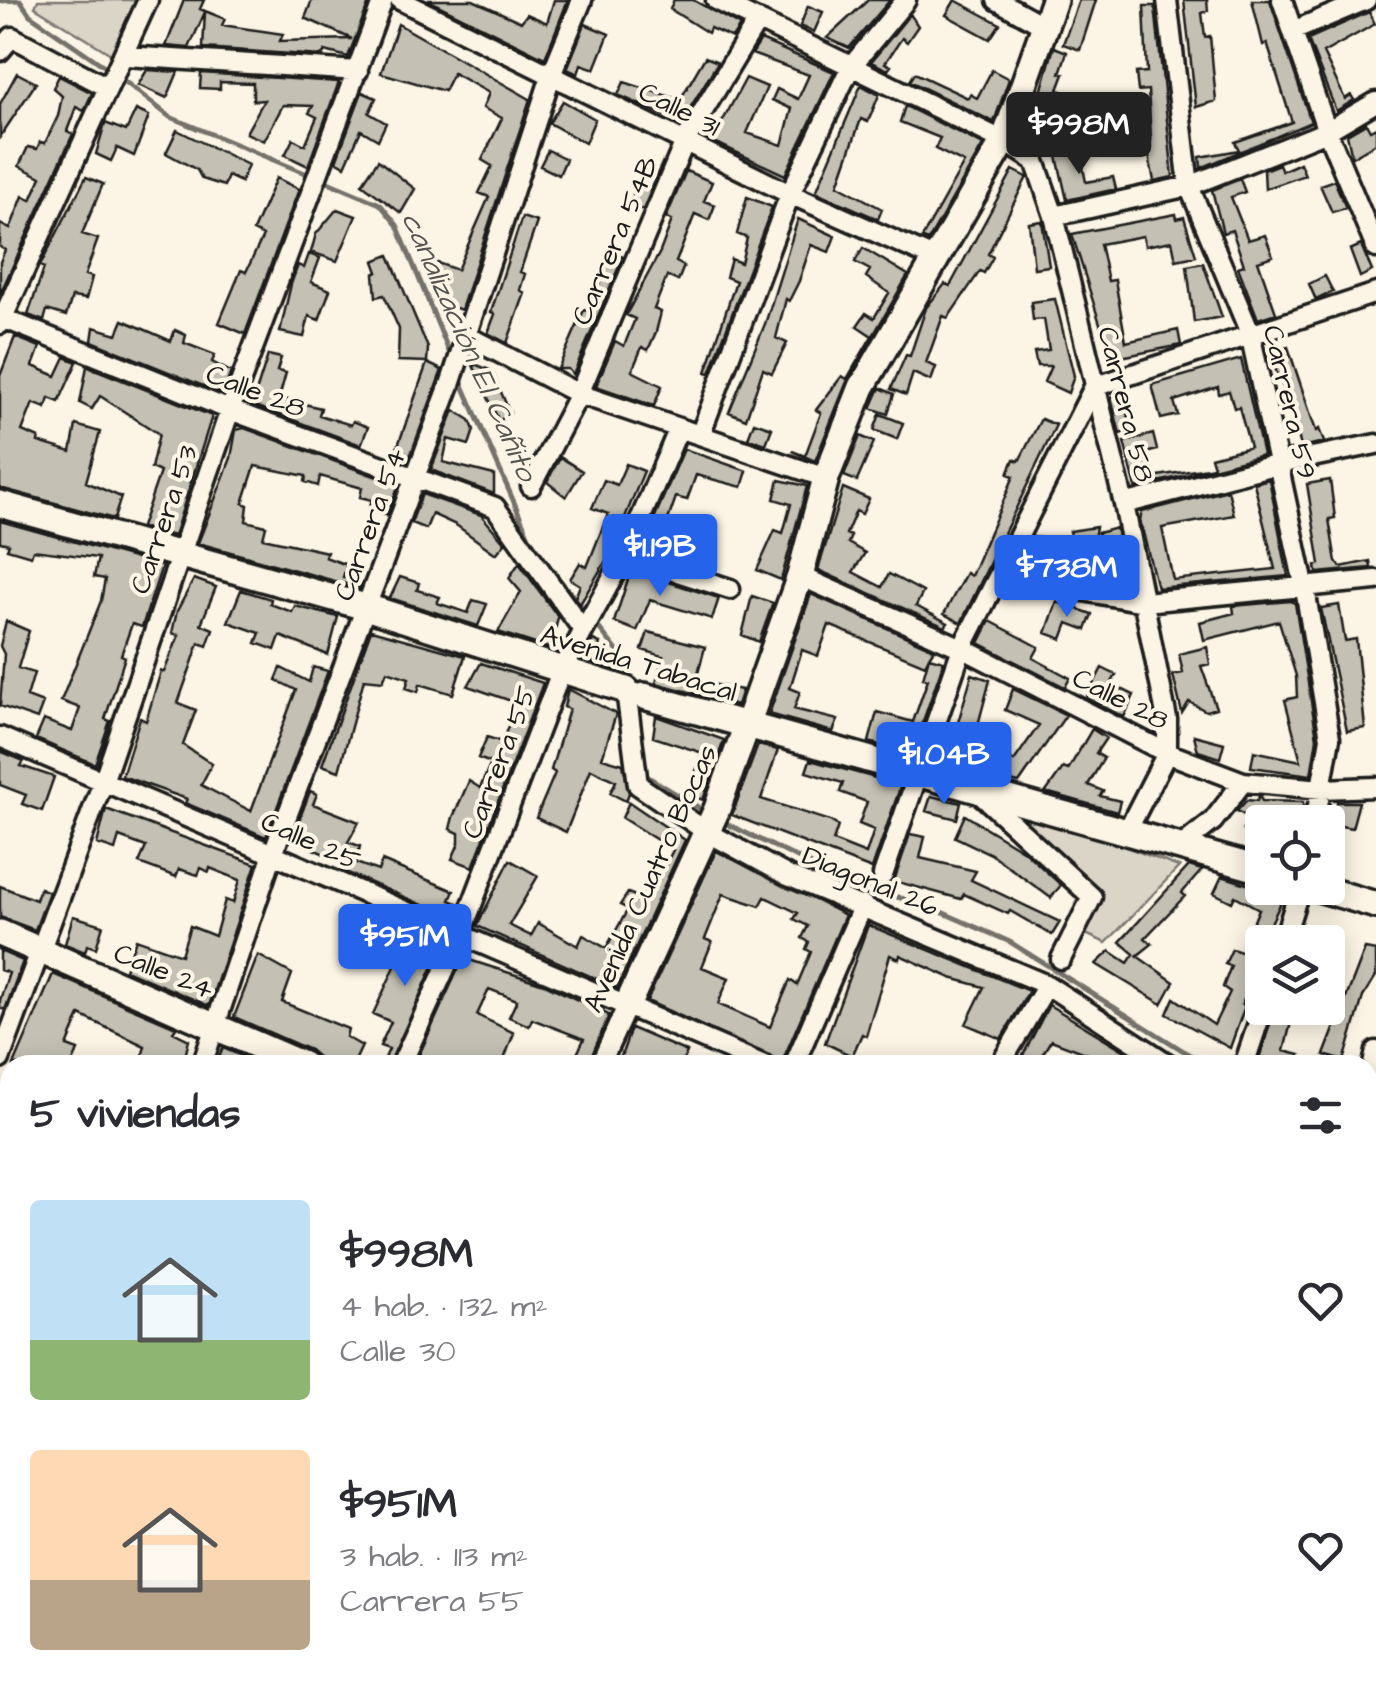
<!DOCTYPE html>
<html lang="es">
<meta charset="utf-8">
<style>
:root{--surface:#fff;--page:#f7f7f7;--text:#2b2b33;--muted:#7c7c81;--accent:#2563eb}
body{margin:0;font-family:"Architects Daughter",sans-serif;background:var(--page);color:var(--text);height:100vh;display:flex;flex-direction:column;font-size:38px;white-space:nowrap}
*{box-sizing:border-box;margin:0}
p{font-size:32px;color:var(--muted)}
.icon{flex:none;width:55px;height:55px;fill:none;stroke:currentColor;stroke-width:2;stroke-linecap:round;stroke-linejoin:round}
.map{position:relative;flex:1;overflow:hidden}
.details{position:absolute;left:0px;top:1055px;width:1378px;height:640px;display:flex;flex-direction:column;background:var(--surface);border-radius:30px 30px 0 0;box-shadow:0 5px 25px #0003}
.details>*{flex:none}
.fabs{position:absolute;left:1245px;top:805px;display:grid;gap:20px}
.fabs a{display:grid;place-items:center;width:100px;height:100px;border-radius:10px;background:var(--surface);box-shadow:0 5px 25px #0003;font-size:50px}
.price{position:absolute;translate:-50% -85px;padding:0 22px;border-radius:10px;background:var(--accent);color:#fff;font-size:32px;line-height:65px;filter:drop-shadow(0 2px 5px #0008)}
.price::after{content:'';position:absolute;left:50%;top:60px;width:30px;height:22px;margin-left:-15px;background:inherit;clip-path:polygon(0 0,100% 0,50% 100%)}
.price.active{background:#222;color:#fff}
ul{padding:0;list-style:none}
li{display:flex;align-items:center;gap:30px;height:250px;padding:0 30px}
li span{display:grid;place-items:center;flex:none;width:280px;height:200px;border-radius:10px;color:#555}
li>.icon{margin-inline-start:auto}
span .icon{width:120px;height:120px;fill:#fffc;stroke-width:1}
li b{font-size:42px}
h2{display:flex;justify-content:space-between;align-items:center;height:120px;padding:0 30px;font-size:42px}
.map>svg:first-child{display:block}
.green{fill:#dbd5c8;stroke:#7c7872;stroke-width:2.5}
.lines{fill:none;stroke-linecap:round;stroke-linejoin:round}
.stream{stroke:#75726c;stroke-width:5}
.building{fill:#c4c0b3;stroke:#1c1c1c;stroke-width:2.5;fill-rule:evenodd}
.street-casing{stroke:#1c1c1c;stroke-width:25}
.secondary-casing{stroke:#1c1c1c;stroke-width:32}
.street{stroke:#fcf5e5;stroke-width:18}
.secondary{stroke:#fcf5e5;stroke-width:25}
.labels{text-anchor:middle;stroke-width:8;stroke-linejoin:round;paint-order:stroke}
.street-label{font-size:28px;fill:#1c1c1c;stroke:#fcf5e5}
.water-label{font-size:30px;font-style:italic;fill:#575551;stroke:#fcf5e5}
</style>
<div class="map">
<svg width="1376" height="1695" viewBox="0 0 1376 1695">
<rect width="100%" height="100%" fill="#fcf5e5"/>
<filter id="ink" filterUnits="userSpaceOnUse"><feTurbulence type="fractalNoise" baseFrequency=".01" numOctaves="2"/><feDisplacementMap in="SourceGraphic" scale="20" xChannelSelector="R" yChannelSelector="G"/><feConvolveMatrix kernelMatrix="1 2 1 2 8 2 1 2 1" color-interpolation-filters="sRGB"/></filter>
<g filter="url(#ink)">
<path class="green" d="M38,0H136L114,56L35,7Z
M992,796L1179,867L1106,943L1081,932L1097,895Z"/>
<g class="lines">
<path class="stream" d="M0,1L20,0L30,15L110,70
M119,77L170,117L312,176
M323,180L380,204L397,225L452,359
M458,374L534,548L587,613
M594,622L627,663L630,684
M643,774L706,812
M719,820L845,881L930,907L1010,942L1206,1065
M1368,1183L1376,1190"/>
</g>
<path class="building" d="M184,0H204L200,9L225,19L222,25L283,34L280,41L352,39L305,18L312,0H370L348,57L325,51L322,56L203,48L205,12L189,48L166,46Z
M428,0H473L521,22L527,14L547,23L554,0H568L545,58Z
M674,0H693L740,26L732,38L710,28L708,33L670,9Z
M868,0H890L849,48L827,38Z
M955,0L1000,24L990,39L946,15Z
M1079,0H1096L1080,50L1063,44Z
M1184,0H1207L1208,11L1202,13L1205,37L1210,36L1216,101L1196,107Z
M1252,0H1270L1311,122L1201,168L1200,157L1239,150L1235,142L1292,122L1267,43L1263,45Z
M808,6L823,12L814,32L800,26Z
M1144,6H1155L1173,177L1154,181L1146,141L1151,140L1148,90L1138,91L1136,73L1147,72Z
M1369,12L1375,24L1323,53L1345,99L1351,95L1354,100L1336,111L1308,39Z
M910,14L918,26L907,42L902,38L885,63L891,66L888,70L871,62Z
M398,24L530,99L461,310L434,300L442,282L426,275L432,261L457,270L489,197L479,193L492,166L482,160L502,118L483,108L489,93L453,73L444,91L381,73Z
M585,24L609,34L595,69L581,64L578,74L567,69Z
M761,40L834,72L785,175L712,141L746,78L767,87L747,133L782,145L792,109L772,100L777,89L798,99L809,75L752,54Z
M1054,47L1067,52L1060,73L1064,74L1058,90L1062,91L1055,125L1048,124L1042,147L1027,141Z
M705,57L718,62L681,123L618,95L624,82L680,100Z
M147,70L178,72L167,98L138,85Z
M992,70L1009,79L994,122L910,81L915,73L968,98L970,94L977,98Z
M17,73L36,83L0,137V104Z
M201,73L339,82L308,166L285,155L293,139L305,145L317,117L309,113L313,106L283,105L264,141L246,133L264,100L253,101V83L220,82V89L200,88Z
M59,76L92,93L84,111L76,107L67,131L73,134L0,294V262L5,250L0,247V224L10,229L23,196L31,200L41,177L19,166L28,147L37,149L40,142L45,143L58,116L62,96L53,88Z
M861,85L879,95L868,122L861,119L838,185L882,209L878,219L816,192Z
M362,92L376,98L369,113L386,123L378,140L361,130L345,166L336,161Z
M563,101L595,119L585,143L549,123Z
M905,106L983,145L928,241L922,238L964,163L935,149L940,138L900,122Z
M136,110L149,116L134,156L117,148L111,161L96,154L105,123L126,131Z
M1366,123L1370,130L1376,127V143L1352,157L1347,134Z
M177,130L248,165L241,182L228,176L224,186L202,179L197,170L166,153Z
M1079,148L1086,182L1113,177L1116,189L1067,200L1056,152Z
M548,150L566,159L559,175L540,166Z
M378,160L415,189L401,213L362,184Z
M663,161L643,210L629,205L637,185L650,190Z
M1300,163L1305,175L1265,189L1264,170L1279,164L1282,171Z
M1013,170L1027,177L988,254L993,257L984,273L980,271L948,318L943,316L926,363L936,367L931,381L913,373L906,395L891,389L906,355L910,356L926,308L945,284L950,286Z
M686,171L712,182L704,201L715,205L709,220L695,214L676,262L684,266L678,281L667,276L654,309L661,312L656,332L648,350L642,347L632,371L662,386L654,406L596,386L615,341L624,346L635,319L626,315L660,252L672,220L666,218Z
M86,177L103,184L82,234L98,239L85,275L92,277L86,299L72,297L66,316L47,310L44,321L28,315L44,268L40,266Z
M276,178L299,189L245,334L219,323L241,270L246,272L263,236L253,231Z
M1240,179L1245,192L1231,197L1248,240L1265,235L1273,256L1258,261L1276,313L1258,319L1238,267L1244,265L1232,230L1223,233L1212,190Z
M1334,180L1346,208L1332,212L1320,185Z
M747,197L772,207L710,373L706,372L736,281L726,277L731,259L741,263L747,238L737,234Z
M337,209L356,216L337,261L311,252L316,234Z
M1176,214L1177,219L1184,217L1196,256L1176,260L1172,241L1145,246L1143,236L1100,244L1108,281L1115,280L1126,342L1178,330L1181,345L1111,359L1072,234Z
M522,217L537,222L520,272L525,274L520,290L525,293L507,343L488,333L495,314L491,312Z
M798,219L835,236L829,252L811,245L799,281L789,301L786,299L776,338L787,343L772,373L763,369L746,419L729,412L765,324Z
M1042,221L1049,266L1034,268L1029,223Z
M1361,245L1372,271L1360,277L1350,250Z
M863,248L908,275L848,379L815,461L792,451L805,456L821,413L816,410L842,376L847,379L872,336L857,326L866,313L874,318L889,293L866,277L870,270L855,262Z
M609,252L623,257L573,375L568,369H558L584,310L591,312Z
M309,254L320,258L311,282L330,290L319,320L309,316L304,337L280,332L291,284L298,265L304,268Z
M389,255L428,348L427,362L398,361L399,329L384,295L376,297L374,274L378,272L374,261Z
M1203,263L1222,317L1194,322L1187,266Z
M1325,276L1333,292L1316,300L1309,284Z
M1055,299L1074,376L1068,393L1044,382L1051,366H1037L1034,352L1049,350L1044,319L1033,320L1031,302Z
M123,320L171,341L175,330L186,335L184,343L215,355L212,362L231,372L223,394L92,341L94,327L117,334Z
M15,337L40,347L33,366L56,376L65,357L77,362L59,402L49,398L46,408L33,403L22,431L39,438L38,442L71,452L76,425L100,432L86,482L121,497L114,519L0,488V376Z
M1288,347L1316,431L1319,429L1324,442L1301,447L1290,403L1268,352Z
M268,355L281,358L277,371L286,373L279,398L321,408L319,415L351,425L353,421L368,427L361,445L252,405Z
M1241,359L1263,455L1136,488L1124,442L1153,434L1157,450L1146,453L1152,477L1214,467L1211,457L1250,447L1239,407L1234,408L1229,391L1219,394L1218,387L1174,401L1178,415L1161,419L1152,385Z
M427,363L442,370L408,462L394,457Z
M472,363L492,371L510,413L499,421Z
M87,366L212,416L174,536L141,527L160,472L151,468L159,434L100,396L92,409L80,403Z
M880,388L894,394L888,414L871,408Z
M1120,394L1133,430L1120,434L1111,397Z
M454,410L470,420L474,430L469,445L448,439L443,462L494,475V494L431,470Z
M880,414L903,423L897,439L874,430Z
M1041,419L1056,425L961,623L944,614L966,573L971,576L1014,476L1008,474L1014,459L1019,461Z
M754,422L772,428L766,444L748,438Z
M244,428L399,485L387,515L369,509L372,500L360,497L362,488L320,476L318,486L305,482L306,476L255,466L243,503L248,505L246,521L266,526L263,538L327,552L325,557L347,565L343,577L362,583L360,588L198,543L231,458L236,430Z
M860,436L874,442L857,481L844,476Z
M684,449L747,471L742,487L696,475L687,500L676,497L668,520L679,524L672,546L686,550L684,557L692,563L642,547Z
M560,457L582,471L566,497L547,482Z
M626,464L644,471L610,554L580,604L575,598L580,585L570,579L580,563L587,567L608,514L592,508L604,480L617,485Z
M1269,479L1288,576L1157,588L1140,520L1142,512L1228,490L1234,515L1162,528L1173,580L1275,569L1254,483Z
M779,480L807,486L781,580L757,570L775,530L783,533L791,504L774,499Z
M1330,480L1335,518L1329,519L1336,562L1341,567L1370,561L1371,568L1317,573L1316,565L1320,564L1307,484Z
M843,488L869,499L862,514L856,511L846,534L851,536L848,543L865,553L853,572L882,587L889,574L923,592L916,606L948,623L945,627L818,570Z
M422,494L481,515L505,543L496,554L456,525L432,514L426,529L411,523Z
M0,521L162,566L142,627L132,624L121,655L125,657L105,719L110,721L95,764L36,739L44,720L72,731L80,708L61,701L101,601L105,579L94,577L98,558L33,550L31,556L7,549L9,544L0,542Z
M1096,527L1088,579L1078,577L1070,531Z
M1116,528L1128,586L1107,583L1098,533Z
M1033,537L1050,539L1046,572L1019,567L1023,555L1030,556Z
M519,563L558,617L551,649L498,632L521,592L509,578Z
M631,570L719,598L712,619L650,600L637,631L614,622Z
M400,577L419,583L417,590L440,597L437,603L468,613L473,600L487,604L478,626L390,598Z
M194,579L216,587L201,624L213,629L207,646L199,643L178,703L196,710L183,745L212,764L201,785L251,811L296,690L276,680L281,668L309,682L313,667L328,671L266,837L185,803L187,799L122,776L140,718L146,721L161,671L164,672L179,635L172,633L177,611Z
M241,590L271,599L270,604L292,612L295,606L338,617L328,655L280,636L275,650L256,643L260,633L228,622Z
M811,594L934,649L929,657L944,661L913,750L887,742L886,747L869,742L877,712L913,722L928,679L923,678L929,657L925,665L829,625L818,656L802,650L790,688L800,692L794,709L838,720L833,732L769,714Z
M752,596L773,603L759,642L742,635Z
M1290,601L1295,603L1317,738L1311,775L1251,767L1254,751L1301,761L1285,700L1297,697L1296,676L1279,621L1204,640L1200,622L1234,613L1233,606Z
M1057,602L1092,614L1086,630L1068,623L1062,639L1046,633Z
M1339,605L1345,641L1356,639L1365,728L1347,731L1321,608Z
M6,621L29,631L18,668L34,673L27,697L43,703L37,719L0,706L4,654L0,646Z
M990,621L1039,647L1033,658L1070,678L1065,687L979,643Z
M371,630L465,656L453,694L420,684L418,692L406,688L409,678L387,671L383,681L364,679L339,771L322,765Z
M648,632L705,647L696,681L742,690L737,705L656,683L663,656L642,650Z
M593,640L600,643L597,653L617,661L614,669L582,659Z
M1207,647L1210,664L1201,666L1216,708L1206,711L1189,702L1182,713L1173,675L1183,673L1179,654Z
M481,663L543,683L473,867L452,859L459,843V833L450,829L453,817L469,781L480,788L491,763L478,758L487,737L502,742L517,703L468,686Z
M1102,668L1116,675L1111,684L1134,695L1124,717L1086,698Z
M972,674L990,680L966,770L946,764Z
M568,689L616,714L602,758L623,764L629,793L626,801L610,793L616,781L591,769L566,832L536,818L555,773L551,770L569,709L564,707Z
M1013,689L1066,715L1019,783L980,774L988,753L1014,761L1039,725L1005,710Z
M656,716L724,740L703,800L687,794L703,753L653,737Z
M1092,729L1106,738L1096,753L1104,758L1088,785L1103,791L1100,796L1120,801L1117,812L1046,792L1063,768L1068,770Z
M1194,735L1224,743L1220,758L1198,751Z
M758,745L778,750L761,799L830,821L838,826L833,841L866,854L874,830L859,824L867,802L840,792L843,783L806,772L810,760L901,785L872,869L732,815Z
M0,751L24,761L21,766L54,777L42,811L22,804L26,795L0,785Z
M310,791L317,794L313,804L359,822L348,842L360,846L356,863L378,871L382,861L454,891L450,900L459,904L453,918L343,871L346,864L292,839Z
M931,796L961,803L957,819L926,811Z
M1259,796L1262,801L1303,802V817L1262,815V845L1243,830L1249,818L1237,811L1247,800L1257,801Z
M629,802L685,840L617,988L477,926L510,860L538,876L509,925L531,936L538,923L578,946L583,935L606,948L628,909L620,905L628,893L638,897L650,875L658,880L673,850L622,818Z
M1337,802H1359L1352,828L1330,824Z
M106,809L256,864L209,1006L125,970L136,939L181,955L190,926L215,936L225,900L233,903L240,880L210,868L209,872L201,868L198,875L179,869L176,877L139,863L146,847L119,837L115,850L97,844Z
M965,815L1024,851L1061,885L1051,898L991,854L955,837Z
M910,834L925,837L920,858L976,871L971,880L1060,922L1052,935L1010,911L1008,914L964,894L961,899L894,881Z
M716,851L845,915L782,1062L647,1001ZM723,894L760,906L765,897L798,913L794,919L808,926L802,938L809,942L806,949L811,952L797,985L790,980L770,1027L718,1004L729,978L702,967L712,942L705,939Z
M1189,866L1202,870L1182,893L1185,896L1145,938L1152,944L1137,956L1174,982L1162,1004L1096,964L1110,951L1128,963L1134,954L1120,942Z
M1222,876L1284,896L1262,942L1258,959L1262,960L1242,1004L1245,1006L1230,1048L1167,1014L1174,998L1214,1025L1230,992L1223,987L1231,966L1225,964L1232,949L1241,952L1259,909L1235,896L1232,902L1214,893Z
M0,886L36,900L40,888L49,892L35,930L0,917Z
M73,916L103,925L96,948L87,945L85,952L65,944Z
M868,925L1029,991L1001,1039L966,1024L984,987L951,978L900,955L899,959L890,955L866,1036L862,1034L852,1056L825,1043Z
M410,934L442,946L389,1065H382L389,1049L380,1046L391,1022L373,1014Z
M1365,949L1376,951V976L1363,997L1344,1061L1324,1055Z
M0,951L23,961L5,1010L0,1008V1000L9,973L0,970Z
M258,955L292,974L282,1002L348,1029L346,1037L362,1046L353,1065H327L310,1050L234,1017Z
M463,958L547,985L609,1015L588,1065H572L584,1039L532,1019L529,1026L509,1017L517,1000L489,989L477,1015L514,1033L502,1065L415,1064Z
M53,974L176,1027L173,1032L189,1040L183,1065H140L145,1046L80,1015L67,1046L78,1050L72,1065H14Z
M1049,1005L1125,1051L1118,1065L1051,1040L1036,1065H1018Z
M1275,1008L1294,1010L1284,1051L1300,1055L1295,1065H1257Z
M631,1028L687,1052L681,1065H618Z
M223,1048L258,1063L262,1065H216Z"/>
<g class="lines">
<g class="street-casing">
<path id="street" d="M400,0L790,194L938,260
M716,0L1004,141L1035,161L1054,216L1124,504L1167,719V753L1127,831
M997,0L1044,26
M1167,0L1189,186L1250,333L1305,589L1330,738L1315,822
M1282,0L1327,131L1376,248
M1293,31L1366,0
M0,51L12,37L107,87
M126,56L358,71
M1054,216L1189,186L1327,131L1376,102
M0,317L230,410L495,507L583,630
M0,324L148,0
M465,335L579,394L826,478
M701,433L790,194L850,68L906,0
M531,486L579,394L685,141L758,20
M1124,504L1278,464L1376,444
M625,555L730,589
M800,576L962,648L1167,753L1243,782L1322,789L1376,787
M1000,576L1144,602L1376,580
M635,693L626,690L638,785L707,832L788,876L1047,985L1170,1065
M0,737L764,1065
M980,794L1092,897L1061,959
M1184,844L1213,821L1243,782
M883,875L962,648L1094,387L1376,293
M1283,942L1300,888
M0,1059L103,782L230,410L383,0
M202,1065L273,853L451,382L552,73L582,0
M401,1065L460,936L561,672L625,555L679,428
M600,1065L627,1006
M794,1065L863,905
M1000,1065L1047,985
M1244,1065L1263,1008
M1368,1088L1376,1051
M1368,1209L1376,1215
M0,1306L10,1311
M1368,1318L1376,1301
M0,1642L10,1579
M727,1685L746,1695
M126,1695L131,1685
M300,1695L305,1685
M506,1695L511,1685
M911,1695L918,1685
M1179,1695L1184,1685"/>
</g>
<g class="secondary-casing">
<path id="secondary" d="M0,504L369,608L626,690
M644,696L1262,870
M1318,888L1376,905
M0,933L303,1065
M627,1006L717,809L800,576L826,478L862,387L1004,141L1054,0
M0,1121L10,1125
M1368,1550L1376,1554
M0,1609L10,1611
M206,1685L227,1695
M1238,1685L1259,1695"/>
</g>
<use href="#street" class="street"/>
<use href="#secondary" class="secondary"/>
</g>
</g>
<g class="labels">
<g class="street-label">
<text transform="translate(680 108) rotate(27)" y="10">Calle 31</text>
<text transform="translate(614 240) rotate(-67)" y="10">Carrera 54B</text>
<text transform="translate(256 390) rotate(21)" y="10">Calle 28</text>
<text transform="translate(1291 402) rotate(77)" y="10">Carrera 59</text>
<text transform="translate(1127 404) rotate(76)" y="10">Carrera 58</text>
<text transform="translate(163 519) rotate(-71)" y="10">Carrera 53</text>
<text transform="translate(369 524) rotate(-70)" y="10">Carrera 54</text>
<text transform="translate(639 662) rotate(17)" y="10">Avenida Tabacal</text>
<text transform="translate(1121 698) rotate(27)" y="10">Calle 28</text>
<text transform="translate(498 762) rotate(-69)" y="10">Carrera 55</text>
<text transform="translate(311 840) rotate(24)" y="10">Calle 25</text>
<text transform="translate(649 878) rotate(-66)" y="10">Avenida Cuatro Bocas</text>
<text transform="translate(871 880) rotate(22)" y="10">Diagonal 26</text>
<text transform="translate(164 970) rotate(22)" y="10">Calle 24</text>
</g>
<g class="water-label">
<text transform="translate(470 346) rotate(66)" y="10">canalización El Cañito</text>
</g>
</g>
</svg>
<div class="fabs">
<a><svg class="icon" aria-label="locate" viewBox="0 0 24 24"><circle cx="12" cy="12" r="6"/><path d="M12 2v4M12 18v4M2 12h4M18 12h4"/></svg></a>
<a><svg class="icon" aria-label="layers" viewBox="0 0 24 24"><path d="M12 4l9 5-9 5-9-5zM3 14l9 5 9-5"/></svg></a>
</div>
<b class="price active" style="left:1079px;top:177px">$998M</b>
<b class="price" style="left:660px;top:599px">$1.19B</b>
<b class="price" style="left:1067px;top:620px">$738M</b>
<b class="price" style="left:944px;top:807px">$1.04B</b>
<b class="price" style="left:405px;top:989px">$951M</b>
<section class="details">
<h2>5 viviendas<svg class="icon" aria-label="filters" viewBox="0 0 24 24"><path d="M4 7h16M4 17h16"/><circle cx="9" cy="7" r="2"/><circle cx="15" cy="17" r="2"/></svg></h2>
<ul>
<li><span style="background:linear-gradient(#bfe0f5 70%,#8fb573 0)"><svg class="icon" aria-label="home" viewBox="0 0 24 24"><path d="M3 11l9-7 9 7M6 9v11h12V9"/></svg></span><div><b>$998M</b><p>4 hab. · 132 m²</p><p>Calle 30</p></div><svg class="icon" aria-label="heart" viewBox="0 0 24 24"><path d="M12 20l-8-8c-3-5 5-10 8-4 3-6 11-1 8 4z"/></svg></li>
<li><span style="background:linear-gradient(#ffd9b3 65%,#b9a48a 0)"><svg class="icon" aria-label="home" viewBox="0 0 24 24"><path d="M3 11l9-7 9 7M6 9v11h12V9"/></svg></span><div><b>$951M</b><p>3 hab. · 113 m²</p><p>Carrera 55</p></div><svg class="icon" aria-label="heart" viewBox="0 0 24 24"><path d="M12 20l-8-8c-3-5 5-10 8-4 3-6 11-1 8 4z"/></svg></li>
</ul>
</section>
</div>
